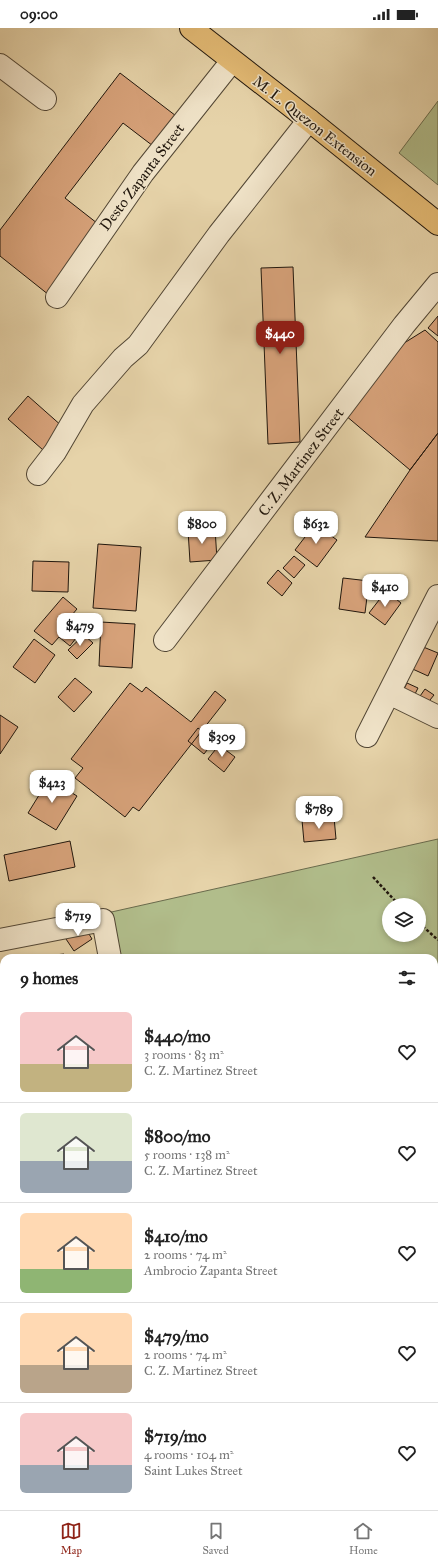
<!DOCTYPE html>
<meta charset="utf-8">
<style>
:root{--surface:#fff;--page:#f2f2f2;--text:#222;--muted:#767676;--line:#e0e0e0;--accent:#8f2418}
body{margin:0;font-family:"IM FELL Great Primer",serif;background:var(--page);color:var(--text);height:100vh;display:flex;flex-direction:column;font-size:15px;white-space:nowrap}
*{box-sizing:border-box;margin:0}
p{font-size:13px;color:var(--muted)}
.icon{flex:none;width:22px;height:22px;fill:none;stroke:currentColor;stroke-width:2;stroke-linecap:round;stroke-linejoin:round}
.map{position:relative;flex:1;overflow:hidden}
.sheet{position:absolute;left:0px;top:926px;width:438px;height:556px;display:flex;flex-direction:column;background:var(--surface);border-radius:12px 12px 0 0;box-shadow:0 2px 6px #0003}
.sheet>*{flex:none}
.buttons{position:absolute;left:382px;top:870px;display:grid;gap:8px}
.buttons a{display:grid;place-items:center;width:44px;height:44px;border-radius:50%;background:var(--surface);box-shadow:0 2px 6px #0003;font-size:20px}
.price{position:absolute;translate:-50% -34px;padding:0 9px;border-radius:8px;background:#fff;color:#222;font-size:13px;line-height:26px;filter:drop-shadow(0 1px 2px #0008)}
.price::after{content:'';position:absolute;left:50%;top:24px;width:12px;height:9px;margin-left:-6px;background:inherit;clip-path:polygon(0 0,100% 0,50% 100%)}
.price.on{background:var(--accent);color:#fff}
ul{padding:0;list-style:none}
li{display:flex;align-items:center;gap:12px;height:100px;padding:0 20px}
li+li{border-top:1px solid var(--line)}
li span{display:grid;place-items:center;flex:none;width:112px;height:80px;border-radius:6px;color:#555}
li>.icon{margin-inline-start:auto}
span .icon{width:48px;height:48px;fill:#fffc;stroke-width:1}
li b{font-size:17px}
h2{display:flex;justify-content:space-between;align-items:center;height:48px;padding:0 20px;font-size:17px}
.status{display:flex;justify-content:space-between;align-items:center;height:28px;padding:0 20px;background:var(--surface);direction:ltr}
.status svg{height:11px;fill:currentColor}
.tab-bar{display:flex;justify-content:space-around;align-items:center;height:56px;border-top:1px solid var(--line);background:var(--surface);font-size:11px;color:var(--muted)}
.tab-bar a{display:grid;justify-items:center;gap:2px}
.tab-bar .on{color:var(--accent)}
.map>svg:first-child{display:block}
.green{fill:#b1bd8b;stroke:#696a4c;fill-rule:evenodd}
.building{fill:#d7a27a;stroke:#21170d}
.lines{fill:none;stroke-linecap:round;stroke-linejoin:round}
.minor-casing{stroke:#524634;stroke-width:24}
.major-casing{stroke:#21170d;stroke-width:24}
.path{stroke:#21170d;stroke-width:2.5;stroke-dasharray:3 2;stroke-linecap:butt}
.minor{stroke:#efe2c7;stroke-width:22}
.major{stroke:#e3ba74;stroke-width:22}
.labels{text-anchor:middle;stroke-width:3;stroke-linejoin:round;paint-order:stroke}
.street-label{font-size:15px;fill:#21170d;stroke:#efe2c7}
</style>
<div class="status"><b>09:00</b><svg viewBox="0 0 49 12"><path d="M0 12V9h3v3zM5 12V6h3v6zM10 12V3h3v9zM15 12V0h3v12zM26 1h20v11H26zM47 4h2v5h-2z"/></svg></div>
<div class="map">
<svg width="438" height="1482" viewBox="0 0 438 1482">
<rect width="100%" height="100%" fill="#e6d3a9"/>
<filter id="stains"><feTurbulence type="fractalNoise" baseFrequency=".005" numOctaves="4"/><feColorMatrix values="0 0 0 0 .2 0 0 0 0 .09 0 0 0 0 .02 0 0 0 .5 -.17"/></filter>
<radialGradient id="worn" r=".72"><stop offset=".6" stop-color="#630" stop-opacity="0"/><stop offset="1" stop-color="#630" stop-opacity=".3"/></radialGradient>
<path class="green" d="M438,73V157L399,125Z
M438,811V1482H240L239,1478H434V930H117L107,885ZM389,877H419V907H389Z"/>
<path class="building" d="M120,45L180,91L157,121L123,95L65,170L102,199L49,267L0,228V202Z
M293,239L300,414L268,416L261,240Z
M438,288V308L428,300Z
M425,302L438,314V405L410,442L345,387L401,317Z
M28,368L63,399L43,422L8,391Z
M438,405V513L365,509L410,442Z
M315,496L337,512L317,539L295,522Z
M215,500L217,532L190,534L188,502Z
M98,516L141,519L136,583L93,580Z
M294,528L305,537L294,550L283,540Z
M33,533L69,534L68,564L32,563Z
M278,542L292,555L282,568L267,555Z
M343,550L369,553L365,585L339,581Z
M386,563L401,575L385,597L369,585Z
M63,569L77,581L66,594L79,606L70,618L59,609L52,617L34,603Z
M101,594L135,596L132,640L99,638Z
M84,607L93,615L77,631L68,622Z
M34,611L55,627L35,655L13,639Z
M416,616L438,625L428,648L406,638Z
M75,650L92,664L74,684L58,669Z
M130,655L142,664L146,659L191,694L215,663L226,672L139,783L133,779L125,789L75,750L83,740L71,731Z
M407,655L418,660L413,670L402,665Z
M425,661L434,667L426,677L418,671Z
M0,687L18,699L0,726Z
M198,700L214,713L204,726L188,713Z
M219,717L235,729L224,744L208,731Z
M49,751L77,768L56,802L28,785Z
M334,789L336,811L304,814L302,792Z
M70,813L75,839L9,853L4,827Z
M83,896L92,911L74,923L64,908Z
M64,926L65,930H45V928Z
M4,1042V1054L0,1055V1043Z
M4,1175V1201H0V1176Z
M4,1267V1295H0V1268Z
M0,1375H3L4,1393V1408L0,1409Z
M34,1478H46L47,1482H35Z
M66,1478H90V1481L67,1482Z
M128,1479V1482H102Z"/>
<g class="lines">
<g class="minor-casing">
<path id="minor" d="M0,37L45,71
M57,269L143,145L232,33
M38,446L55,424L83,376L123,330L138,317L219,206L309,92
M165,612L404,297L438,256
M389,665L438,689
M367,708L438,568
M0,912L103,892L110,930
M0,977L4,976
M0,1020L4,1019
M0,1069L4,1068
M0,1115L4,1114
M0,1163L4,1162
M0,1212H4
M0,1260L4,1259
M0,1309L4,1308
M0,1359H4
M0,1417L4,1416
M0,1474L4,1473
M226,1478L227,1482"/>
</g>
<g class="major-casing">
<path id="major" d="M191,0L309,92L438,196"/>
</g>
<path class="path" d="M373,849L399,877
M419,895L438,912"/>
<use href="#minor" class="minor"/>
<use href="#major" class="major"/>
</g>
<g class="labels">
<g class="street-label">
<text transform="translate(315 98) rotate(38)" y="5">M. L. Quezon Extension</text>
<text transform="translate(142 149) rotate(-53)" y="5">Desto Zapanta Street</text>
<text transform="translate(301 434) rotate(-53)" y="5">C. Z. Martinez Street</text>
</g>
</g>
<rect width="100%" height="100%" filter="url(#stains)"/>
<rect width="100%" height="100%" fill="url(#worn)"/>
</svg>
<div class="buttons">
<a><svg class="icon" aria-label="layers" viewBox="0 0 24 24"><path d="M12 4l9 5-9 5-9-5zM3 14l9 5 9-5"/></svg></a>
</div>
<b class="price on" style="left:280px;top:327px">$440</b>
<b class="price" style="left:202px;top:517px">$800</b>
<b class="price" style="left:316px;top:517px">$632</b>
<b class="price" style="left:385px;top:580px">$410</b>
<b class="price" style="left:80px;top:619px">$479</b>
<b class="price" style="left:222px;top:730px">$309</b>
<b class="price" style="left:52px;top:776px">$423</b>
<b class="price" style="left:319px;top:802px">$789</b>
<b class="price" style="left:78px;top:909px">$719</b>
<section class="sheet">
<h2>9 homes<svg class="icon" aria-label="filters" viewBox="0 0 24 24"><path d="M4 7h16M4 17h16"/><circle cx="9" cy="7" r="2"/><circle cx="15" cy="17" r="2"/></svg></h2>
<ul>
<li><span style="background:linear-gradient(#f6c9c9 65%,#c2b280 0)"><svg class="icon" aria-label="home" viewBox="0 0 24 24"><path d="M3 11l9-7 9 7M6 9v11h12V9"/></svg></span><div><b>$440/mo</b><p>3 rooms · 83 m²</p><p>C. Z. Martinez Street</p></div><svg class="icon" aria-label="heart" viewBox="0 0 24 24"><path d="M12 20l-8-8c-3-5 5-10 8-4 3-6 11-1 8 4z"/></svg></li>
<li><span style="background:linear-gradient(#dfe7d0 60%,#9aa5b1 0)"><svg class="icon" aria-label="home" viewBox="0 0 24 24"><path d="M3 11l9-7 9 7M6 9v11h12V9"/></svg></span><div><b>$800/mo</b><p>5 rooms · 138 m²</p><p>C. Z. Martinez Street</p></div><svg class="icon" aria-label="heart" viewBox="0 0 24 24"><path d="M12 20l-8-8c-3-5 5-10 8-4 3-6 11-1 8 4z"/></svg></li>
<li><span style="background:linear-gradient(#ffd9b3 70%,#8fb573 0)"><svg class="icon" aria-label="home" viewBox="0 0 24 24"><path d="M3 11l9-7 9 7M6 9v11h12V9"/></svg></span><div><b>$410/mo</b><p>2 rooms · 74 m²</p><p>Ambrocio Zapanta Street</p></div><svg class="icon" aria-label="heart" viewBox="0 0 24 24"><path d="M12 20l-8-8c-3-5 5-10 8-4 3-6 11-1 8 4z"/></svg></li>
<li><span style="background:linear-gradient(#ffd9b3 65%,#b9a48a 0)"><svg class="icon" aria-label="home" viewBox="0 0 24 24"><path d="M3 11l9-7 9 7M6 9v11h12V9"/></svg></span><div><b>$479/mo</b><p>2 rooms · 74 m²</p><p>C. Z. Martinez Street</p></div><svg class="icon" aria-label="heart" viewBox="0 0 24 24"><path d="M12 20l-8-8c-3-5 5-10 8-4 3-6 11-1 8 4z"/></svg></li>
<li><span style="background:linear-gradient(#f6c9c9 65%,#9aa5b1 0)"><svg class="icon" aria-label="home" viewBox="0 0 24 24"><path d="M3 11l9-7 9 7M6 9v11h12V9"/></svg></span><div><b>$719/mo</b><p>4 rooms · 104 m²</p><p>Saint Lukes Street</p></div><svg class="icon" aria-label="heart" viewBox="0 0 24 24"><path d="M12 20l-8-8c-3-5 5-10 8-4 3-6 11-1 8 4z"/></svg></li>
</ul>
</section>
</div>
<nav class="tab-bar">
<a class="on"><svg class="icon" aria-label="map" viewBox="0 0 24 24"><path d="M3 6l6-2 6 2 6-2v14l-6 2-6-2-6 2zM9 4v14M15 6v14"/></svg>Map</a>
<a><svg class="icon" aria-label="saved" viewBox="0 0 24 24"><path d="M7 4h10v16l-5-4-5 4z"/></svg>Saved</a>
<a><svg class="icon" aria-label="home" viewBox="0 0 24 24"><path d="M3 11l9-7 9 7M6 9v11h12V9"/></svg>Home</a>
</nav>
